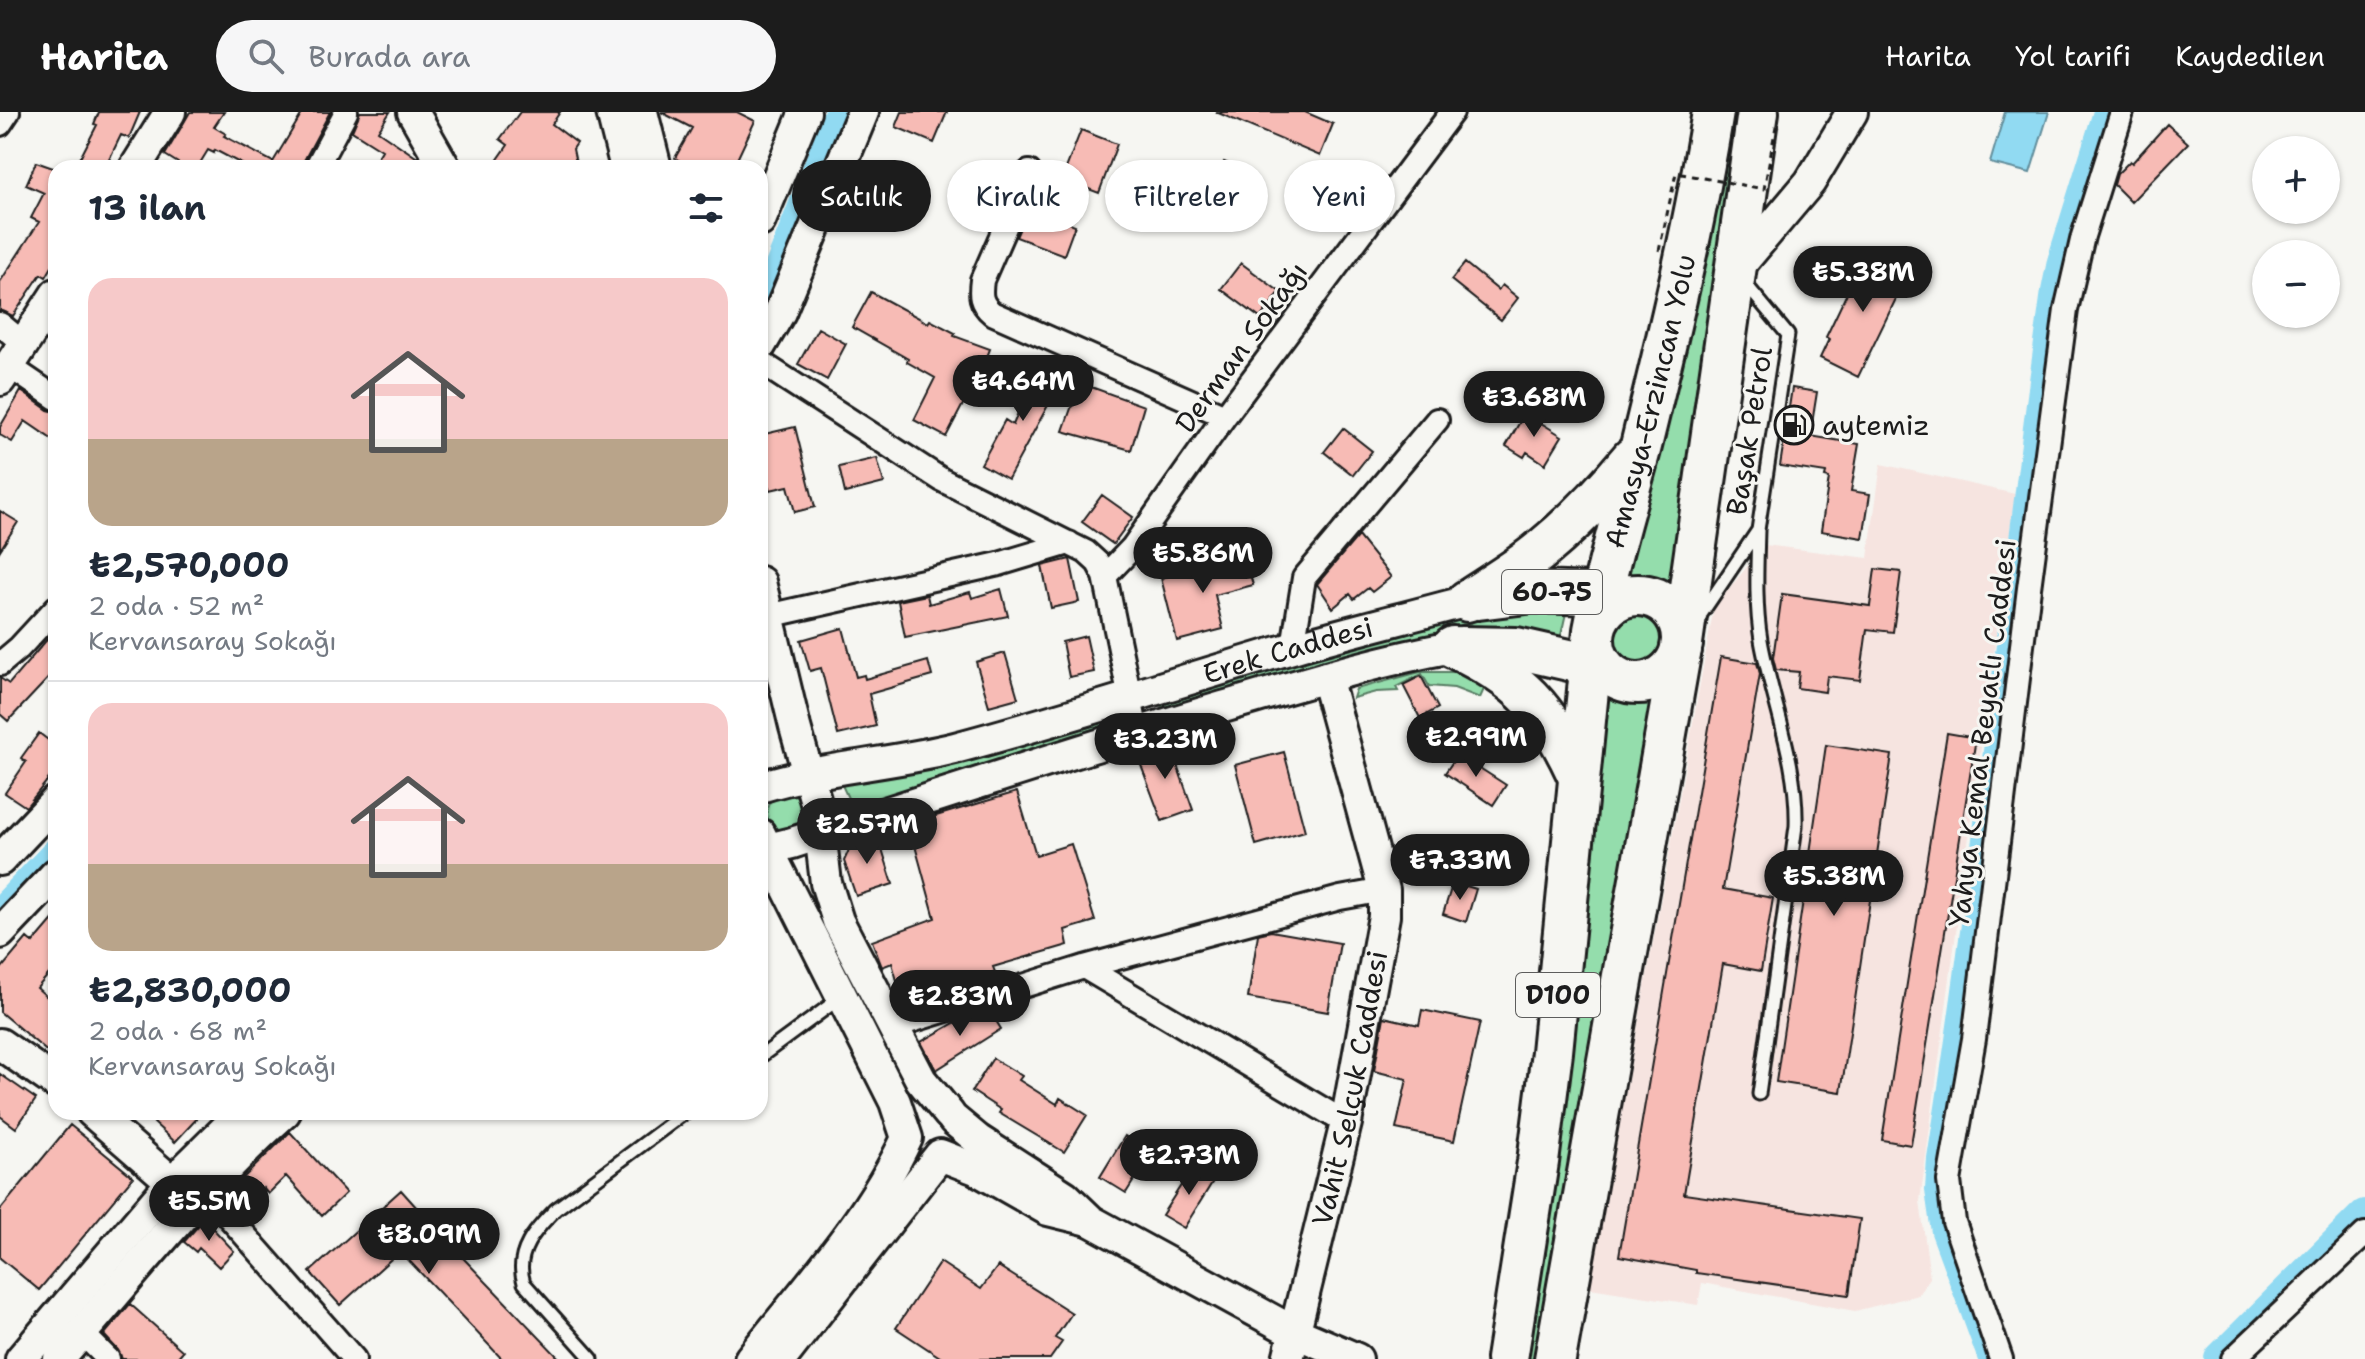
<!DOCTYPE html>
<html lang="tr">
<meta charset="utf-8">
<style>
:root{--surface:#fff;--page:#f6f6f7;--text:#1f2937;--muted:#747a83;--line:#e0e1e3;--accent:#1c1c1c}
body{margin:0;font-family:"Shantell Sans",sans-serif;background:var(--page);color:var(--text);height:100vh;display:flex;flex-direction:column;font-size:30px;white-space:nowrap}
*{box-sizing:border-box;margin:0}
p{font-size:26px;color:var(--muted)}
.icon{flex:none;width:44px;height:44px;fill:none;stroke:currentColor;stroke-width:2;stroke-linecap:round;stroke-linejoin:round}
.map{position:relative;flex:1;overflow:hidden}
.side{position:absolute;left:48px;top:48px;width:720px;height:960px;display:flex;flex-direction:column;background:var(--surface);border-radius:24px;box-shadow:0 2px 6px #0004}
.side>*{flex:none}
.top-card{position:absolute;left:792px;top:48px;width:760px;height:72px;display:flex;gap:16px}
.buttons{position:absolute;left:2252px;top:24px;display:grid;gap:16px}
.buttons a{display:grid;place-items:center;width:88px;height:88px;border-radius:50%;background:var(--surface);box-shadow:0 2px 6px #0004;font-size:40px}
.price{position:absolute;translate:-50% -68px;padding:0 18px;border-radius:28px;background:var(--accent);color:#fff;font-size:26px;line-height:52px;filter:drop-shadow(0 2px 4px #0008)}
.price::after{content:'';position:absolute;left:50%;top:48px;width:24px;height:18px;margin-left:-12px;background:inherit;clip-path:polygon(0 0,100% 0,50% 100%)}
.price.active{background:#222;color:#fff}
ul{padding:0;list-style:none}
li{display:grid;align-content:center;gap:16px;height:424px;padding:0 40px}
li+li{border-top:2px solid var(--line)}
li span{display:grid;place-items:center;height:248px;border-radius:24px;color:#555}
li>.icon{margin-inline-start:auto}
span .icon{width:144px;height:144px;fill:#fffc;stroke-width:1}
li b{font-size:34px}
h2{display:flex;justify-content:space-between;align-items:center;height:96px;padding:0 40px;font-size:34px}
.tag{padding:0 28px;border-radius:36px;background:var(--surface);box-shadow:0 2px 6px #0004;font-size:28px;line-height:72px}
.tag.active{background:var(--accent);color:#fff}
header{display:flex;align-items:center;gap:48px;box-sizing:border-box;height:112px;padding:0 40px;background:var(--accent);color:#fff}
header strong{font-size:38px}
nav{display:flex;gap:44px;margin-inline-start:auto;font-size:28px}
.search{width:560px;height:72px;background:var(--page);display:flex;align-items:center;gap:20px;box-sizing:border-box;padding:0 28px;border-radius:44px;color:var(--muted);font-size:30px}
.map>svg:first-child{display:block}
.built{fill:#f6e4e0}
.green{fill:#94ddac;stroke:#587c64;stroke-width:2}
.water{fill:#91daf2;stroke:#628e9c;stroke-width:2}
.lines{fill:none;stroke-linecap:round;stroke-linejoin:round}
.canal{stroke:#91daf2;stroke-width:20}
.river{stroke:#91daf2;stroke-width:34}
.building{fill:#f7bbb5;stroke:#1c1c1c;stroke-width:2}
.lane-casing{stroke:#1c1c1c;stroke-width:17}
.street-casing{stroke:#1c1c1c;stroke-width:28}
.secondary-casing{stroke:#1c1c1c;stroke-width:36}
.highway-casing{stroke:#1c1c1c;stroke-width:46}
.lane{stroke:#f6f6f2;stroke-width:11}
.street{stroke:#f6f6f2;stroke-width:22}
.secondary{stroke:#f6f6f2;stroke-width:30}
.highway{stroke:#f6f6f2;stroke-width:40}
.path-bridge{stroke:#1c1c1c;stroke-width:3;stroke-dasharray:6 6;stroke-linecap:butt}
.labels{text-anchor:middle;stroke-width:6;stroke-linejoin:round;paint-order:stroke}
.shield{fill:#f6f6f2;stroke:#5d5d5c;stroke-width:2}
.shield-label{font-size:26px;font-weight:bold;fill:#1c1c1c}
.street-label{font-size:28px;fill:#1c1c1c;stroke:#f6f6f2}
.poi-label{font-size:28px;fill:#1c1c1c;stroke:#f6f6f2;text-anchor:start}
</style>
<header>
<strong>Harita</strong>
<div class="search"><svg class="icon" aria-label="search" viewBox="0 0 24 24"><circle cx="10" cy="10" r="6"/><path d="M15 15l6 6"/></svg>Burada ara</div>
<nav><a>Harita</a><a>Yol tarifi</a><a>Kaydedilen</a></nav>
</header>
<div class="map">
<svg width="2365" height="1247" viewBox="0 0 2365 1247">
<rect width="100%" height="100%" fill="#f6f6f2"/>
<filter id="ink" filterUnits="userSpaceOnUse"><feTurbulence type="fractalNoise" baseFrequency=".0125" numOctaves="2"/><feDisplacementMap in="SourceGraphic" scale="16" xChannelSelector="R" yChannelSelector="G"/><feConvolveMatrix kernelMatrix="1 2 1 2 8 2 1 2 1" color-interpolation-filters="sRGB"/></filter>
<g filter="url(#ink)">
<path class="built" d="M1881,352L2015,382L1920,1089L1930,1166L1918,1183L1855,1199L1702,1171L1698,1193L1590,1176L1714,495L1765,433L1868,446Z"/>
<path class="green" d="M1728,0H1742L1678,475L1627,466L1670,294Z
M1568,492L1559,532L1541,528L1164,600L1160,591L1242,565L1456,507L1498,499Z
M1615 525a25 25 0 1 1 50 0a25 25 0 1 1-50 0Z
M1420,560H1459L1489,566L1480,586L1454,576L1429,574L1422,562L1396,575L1398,579L1376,580L1353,586L1356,577Z
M1607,578L1629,584L1654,583L1614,791L1537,1247H1526L1572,940Z
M1107,608L1108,612L1068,625L1064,632L944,666L849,699L848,686L842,673L925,658Z
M767 700a19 19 0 1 1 38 0a19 19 0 1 1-38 0Z"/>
<path class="water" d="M2005,0H2049L2030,61L1990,51Z"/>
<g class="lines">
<path class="canal" d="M760,192L834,0
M0,793L56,734
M1988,1247L1941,1120L1935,1078L1937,1047C1983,759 2011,468 2051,179L2057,149L2103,0"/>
<path class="river" d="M2221,1247L2365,1104"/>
</g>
<path class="building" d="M99,0H140L129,26L121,23L105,56H75L97,13L94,12Z
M190,0H224L214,15L226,22L224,24L273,50L303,0H330L300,56H249L215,38L214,41L208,38L197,56H186L165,43Z
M360,0H390L378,19L416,45L408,56H384L375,50L382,38L352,19Z
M520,0H560L552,12L577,31L573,37L577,56H492L508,33L500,27Z
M661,0H737L755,9L733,56H692L675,46L692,16Z
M902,0H947L934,31L896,15Z
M1216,0H1305L1333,12L1320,44Z
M2167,12L2188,31L2131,90L2114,73L2117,62L2130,49L2132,51Z
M1081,18L1117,32L1099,81L1062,67Z
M36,50L56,57V148L46,165L41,162L13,204L0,198V170L39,110L31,106L44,81L26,73Z
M976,50L997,58L990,76L969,68Z
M1224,50L1250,62L1229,109L1202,96Z
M1029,95L1075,113L1064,143L1016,125Z
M1866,141L1908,162L1858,265L1820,246L1829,227L1826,225Z
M1241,151L1280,180L1260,206L1221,177Z
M1465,151L1498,178L1502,173L1518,186L1501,208L1451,168Z
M871,180L928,211L930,208L955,221L954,224L990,237L973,280L970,279L946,325L914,308L935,266L907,250L908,247L852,215Z
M818,216L846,232L827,268L798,252Z
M1038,252L1065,262L1008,367L981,352L1005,308L1013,313Z
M1080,271L1144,294L1131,338L1063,319Z
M1792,276L1817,280L1810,324L1859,332L1851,379L1870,382L1863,426L1821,419L1829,366L1825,365L1826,361L1780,354Z
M21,279L48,298L56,300V330L25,309L12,330L0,323V315Z
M1525,301L1562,324L1545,352L1527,340L1524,345L1506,334Z
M795,315L815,395L795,400L788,374L770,378L760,336V323Z
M1343,316L1372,339L1353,363L1324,340Z
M877,346L884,371L845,381L839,355Z
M1102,383L1133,405L1113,432L1082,410Z
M0,399L18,410L0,438Z
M1358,424L1391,465L1372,480L1368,476L1354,487L1350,482L1333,496L1317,472Z
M1244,441L1253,473L1215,483L1223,517L1177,529L1161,466L1212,453L1211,450Z
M1070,447L1079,490L1051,496L1042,454Z
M1875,457L1901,460L1893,520L1867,517L1860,568L1827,564L1825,580L1797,576L1799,560L1776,558L1773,546L1782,482L1870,494Z
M1001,477L1008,504L905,525L898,489L927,483L929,492L970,480L972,486Z
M843,516L856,565L864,563L865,567L928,549L932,564L869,582L876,614L838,623L821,556L810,559L801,528Z
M56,517V558L8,609L0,602V566L9,572Z
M1086,524L1094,560L1069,565L1062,530Z
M1005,541L1018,586L989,594L976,550Z
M1721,545L1757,551L1760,562L1723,777L1773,786L1761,859L1723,852L1684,1082L1860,1107L1849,1183L1696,1161V1158L1619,1144Z
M1421,564L1438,596L1420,606L1403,573Z
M39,621L56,634V658L26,695L5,681L26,650L21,646Z
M1947,621L1976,626L1911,1033L1882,1028Z
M1169,630L1193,698L1162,709L1136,640Z
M1826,633L1892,643L1841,980L1776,970Z
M1284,640L1305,719L1256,733L1235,653Z
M1458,642L1506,673L1493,693L1445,661Z
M1017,680L1036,743L1071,732L1095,809L1065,818L1068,833L993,855L995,860L902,886L892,851L882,855L872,829L935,806L909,712Z
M878,724L893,772L856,784L844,749L852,731Z
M1453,770L1476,777L1466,810L1443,802Z
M56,804V854L37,876L56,893V947L0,900V858L27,826L33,831Z
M1271,819L1340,831L1328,900L1248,886L1258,822Z
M1422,898L1480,910L1454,1029L1396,1017L1407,967L1374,959L1384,905L1419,913Z
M990,899L1001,917L936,958L921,930L958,909Z
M993,946L1022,964L1019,968L1057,992L1060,986L1087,1003L1064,1040L999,1001L1001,998L972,979Z
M0,962L36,987L16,1016L0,1004Z
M165,1000H203L175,1030L154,1011Z
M70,1013L133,1065L39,1178L0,1146V1098Z
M290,1020L346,1081L322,1104L286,1064L268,1082L263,1076L247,1091L233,1076Z
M1125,1024L1151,1041L1126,1081L1100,1065Z
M1194,1053L1215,1066L1184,1116L1162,1103Z
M401,1078L443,1125L560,1247H502L400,1139L340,1193L310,1160Z
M204,1107L234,1139L219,1155L199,1136L196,1140L184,1130Z
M940,1150L981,1177L998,1154L1072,1201L1055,1226L1062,1230L1050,1247H943L896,1216Z
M130,1192L183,1239L176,1247H122L118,1238L104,1223Z"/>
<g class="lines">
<g class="lane-casing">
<path id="lane" d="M1758,418C1757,454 1755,492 1761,528C1772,590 1798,650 1796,714L1759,982
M1700,504L1758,418L1788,223L1744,170
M760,945L840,886
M592,1247L524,1171C514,1141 535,1118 556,1097L686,1000"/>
</g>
<g class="street-casing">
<path id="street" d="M0,12L8,0
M316,56L346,0
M1029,60L982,168C980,183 980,191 992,201L1225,304
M0,212L24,232
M760,250L942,368L1086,440L1098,451L1105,464L1137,620
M9,254L56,286
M1105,464L1132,436L1225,304L1452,0
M768,504L999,452L1069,431
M1293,535L1304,466L1437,308
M0,552L19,536L56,496
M1084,855L1346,1011
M892,915L1084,855L1340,786L1384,778
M205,1078L354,1247
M82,1221L108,1247
M2001,1247L1954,1110L1949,1069L1974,927L2029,476L2066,198L2083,124L2122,0
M2233,1247L2365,1122"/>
</g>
<g class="secondary-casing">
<g id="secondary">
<path d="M413,0L445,56"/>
<path d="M612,0L626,56"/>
<path d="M642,0L656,56"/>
<path d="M135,56L170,0"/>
<path d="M760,109L805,0"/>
<path d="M1735,159L1810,70L1852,0"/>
<path d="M760,234L780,200L863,0"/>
<path d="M0,268L56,182"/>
<path d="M760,470L795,615L817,694L826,771L838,809L921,968L949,1002"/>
<path id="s1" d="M760,675C823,655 891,652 955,636C1069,606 1179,569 1292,536C1350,519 1409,505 1467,489"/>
<path d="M760,739L792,731C935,685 1078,638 1223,595C1299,573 1375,549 1453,535"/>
<path d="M0,748L56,689"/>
<path d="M0,821L56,762"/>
<path d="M0,932L56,971"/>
<path d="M92,1000L172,1070"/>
<path d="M954,1008L978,1028L1065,1084L1091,1109L1294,1220L1357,1247"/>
<path d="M21,1247L172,1070L243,1000"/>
<path d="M59,1247C133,1163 201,1075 285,1000"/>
<path d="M750,1247C805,1177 869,1108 907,1026L895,990L760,722"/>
<path d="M781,1247L940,1043L976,1057L1048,1098L1089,1108"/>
<path id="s2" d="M1288,1247L1346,1011L1384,804V778L1326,565"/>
</g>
</g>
<g class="highway-casing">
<g id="highway">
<circle cx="1638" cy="527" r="44"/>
<path d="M1478,487L1534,480L1625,483"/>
<path d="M1467,489C1491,473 1517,458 1540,439C1574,411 1604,380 1632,346"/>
<path d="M1453,535C1522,568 1546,594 1578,663"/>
<path d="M1461,535L1516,536L1604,556"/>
<path id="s3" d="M1507,1247L1538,1050L1552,940L1594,518C1606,455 1625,395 1641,334C1668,224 1695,112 1713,0"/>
<path d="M1555,1247L1682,531L1758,0"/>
</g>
</g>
<use href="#lane" class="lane"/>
<use href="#street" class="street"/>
<use href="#secondary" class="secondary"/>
<use href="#highway" class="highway"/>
<path class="path-bridge" d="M1659,139L1676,61L1764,77L1777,9"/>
</g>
</g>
<defs>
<g id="fuel-ring" transform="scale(2)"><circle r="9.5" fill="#f6f6f2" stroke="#1c1c1c" stroke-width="1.5"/><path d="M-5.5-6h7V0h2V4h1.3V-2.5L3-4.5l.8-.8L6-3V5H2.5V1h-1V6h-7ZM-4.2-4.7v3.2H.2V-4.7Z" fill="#1c1c1c"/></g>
</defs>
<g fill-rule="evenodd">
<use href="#fuel-ring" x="1794" y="313"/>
</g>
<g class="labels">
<g class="shield">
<rect x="1502" y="458" width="100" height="44" rx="6"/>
<rect x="1516" y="861" width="84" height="44" rx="6"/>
</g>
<g class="shield-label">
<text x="1552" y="489">60-75</text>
<text x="1558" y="892">D100</text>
</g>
<g class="street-label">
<text transform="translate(1241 235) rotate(-54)" y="10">Derman Sokağı</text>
<text dy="10" stroke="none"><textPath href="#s3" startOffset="970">Amasya-Erzincan Yolu</textPath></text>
<text transform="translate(1749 319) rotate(-81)" y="10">Başak Petrol</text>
<text dy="10" stroke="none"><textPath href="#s1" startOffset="546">Erek Caddesi</textPath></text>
<text transform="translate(1982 621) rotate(-83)" y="10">Yahya Kemal Beyatlı Caddesi</text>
<text dy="10" stroke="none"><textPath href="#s2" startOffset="278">Vahit Selçuk Caddesi</textPath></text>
</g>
<g class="poi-label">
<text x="1822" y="323">aytemiz</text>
</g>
</g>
</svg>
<div class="buttons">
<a>+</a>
<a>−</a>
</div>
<b class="price" style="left:1863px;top:202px">₺5.38M</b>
<b class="price" style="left:1023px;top:311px">₺4.64M</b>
<b class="price" style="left:1534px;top:327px">₺3.68M</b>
<b class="price" style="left:1203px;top:483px">₺5.86M</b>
<b class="price" style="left:1476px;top:667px">₺2.99M</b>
<b class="price" style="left:1165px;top:669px">₺3.23M</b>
<b class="price active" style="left:867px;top:754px">₺2.57M</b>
<b class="price" style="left:1460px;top:790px">₺7.33M</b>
<b class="price" style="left:1834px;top:806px">₺5.38M</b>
<b class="price" style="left:960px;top:926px">₺2.83M</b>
<b class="price" style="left:1189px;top:1085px">₺2.73M</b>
<b class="price" style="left:209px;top:1131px">₺5.5M</b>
<b class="price" style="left:429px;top:1164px">₺8.09M</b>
<div class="top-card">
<a class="tag active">Satılık</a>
<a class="tag">Kiralık</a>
<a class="tag">Filtreler</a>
<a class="tag">Yeni</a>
</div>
<section class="side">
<h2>13 ilan<svg class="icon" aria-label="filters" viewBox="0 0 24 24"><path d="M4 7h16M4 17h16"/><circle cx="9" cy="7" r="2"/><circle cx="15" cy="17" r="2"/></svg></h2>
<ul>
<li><span style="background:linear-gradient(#f6c9c9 65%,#b9a48a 0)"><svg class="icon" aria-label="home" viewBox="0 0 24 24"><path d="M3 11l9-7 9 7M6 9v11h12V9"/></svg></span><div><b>₺2,570,000</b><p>2 oda · 52 m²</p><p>Kervansaray Sokağı</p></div></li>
<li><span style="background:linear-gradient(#f6c9c9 65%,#b9a48a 0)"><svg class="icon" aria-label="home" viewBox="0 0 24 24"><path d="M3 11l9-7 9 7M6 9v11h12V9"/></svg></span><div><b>₺2,830,000</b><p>2 oda · 68 m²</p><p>Kervansaray Sokağı</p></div></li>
</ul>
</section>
</div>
